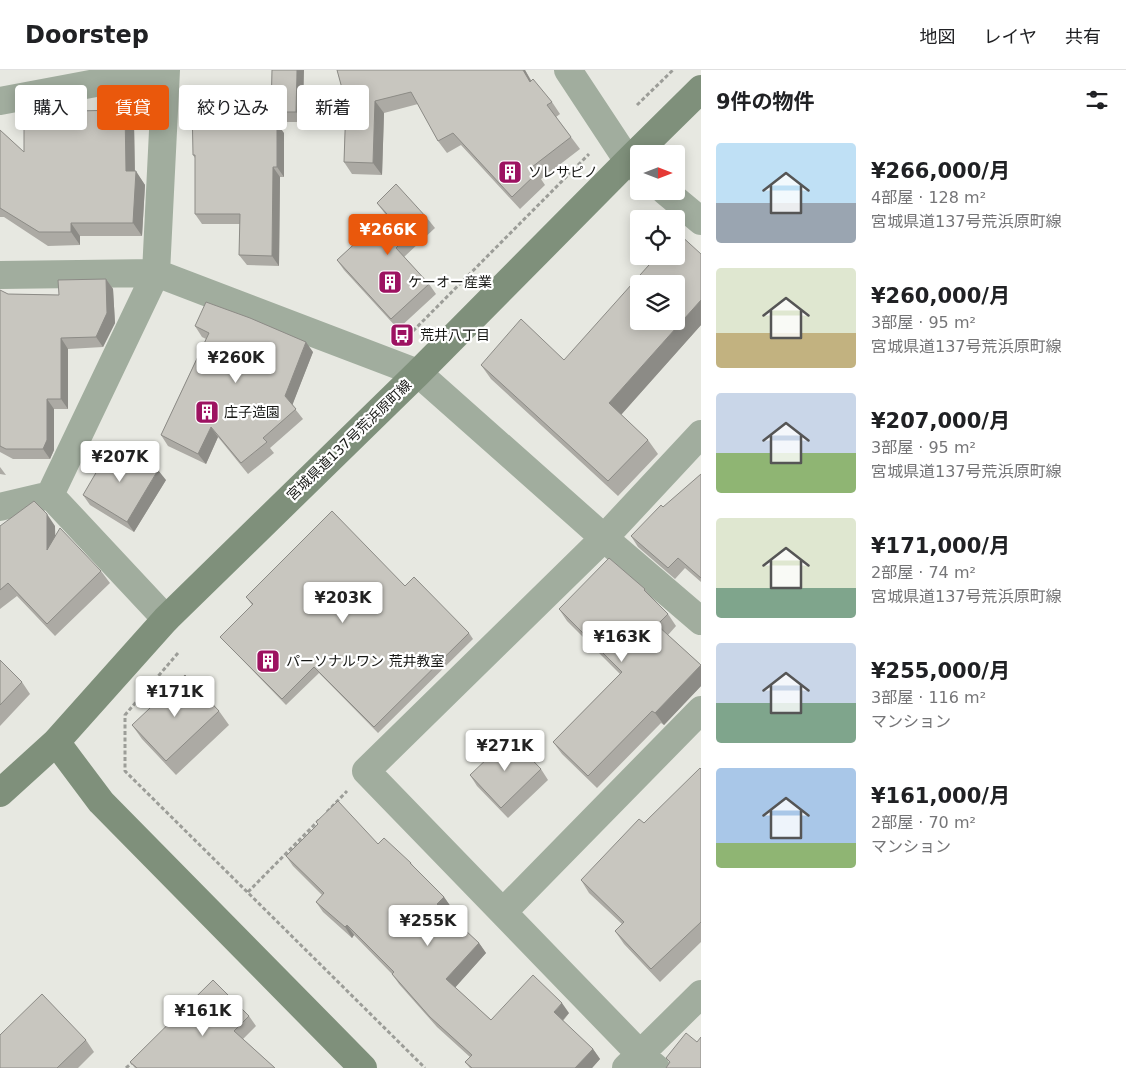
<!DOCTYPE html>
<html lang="ja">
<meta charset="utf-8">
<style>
:root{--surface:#fff;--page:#f2f2f2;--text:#202124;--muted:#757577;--line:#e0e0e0;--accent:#ea580c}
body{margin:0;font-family:"DejaVu Sans","Noto Sans JP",sans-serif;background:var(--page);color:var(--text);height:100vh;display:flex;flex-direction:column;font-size:19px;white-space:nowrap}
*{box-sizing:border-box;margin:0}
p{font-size:16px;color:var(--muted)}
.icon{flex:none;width:28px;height:28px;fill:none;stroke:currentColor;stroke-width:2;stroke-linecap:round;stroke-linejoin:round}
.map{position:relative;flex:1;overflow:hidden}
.sheet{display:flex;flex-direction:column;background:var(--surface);width:425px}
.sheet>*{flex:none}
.banner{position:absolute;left:15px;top:15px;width:475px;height:45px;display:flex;gap:10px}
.needle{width:32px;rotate:90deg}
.buttons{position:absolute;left:630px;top:75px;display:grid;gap:10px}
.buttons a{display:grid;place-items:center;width:55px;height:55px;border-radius:5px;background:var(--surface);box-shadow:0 2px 12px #0003;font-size:25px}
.price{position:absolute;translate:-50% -42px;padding:0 11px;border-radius:5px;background:#fff;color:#222;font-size:16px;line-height:32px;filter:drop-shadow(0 1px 2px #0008)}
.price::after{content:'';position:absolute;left:50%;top:30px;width:15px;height:11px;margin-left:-8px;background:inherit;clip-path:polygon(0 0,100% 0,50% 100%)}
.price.selected{background:var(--accent);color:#fff}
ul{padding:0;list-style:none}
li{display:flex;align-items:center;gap:15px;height:125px;padding:0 15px}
li span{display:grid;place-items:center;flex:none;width:140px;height:100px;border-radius:5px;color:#555}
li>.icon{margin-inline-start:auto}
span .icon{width:60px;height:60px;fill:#fffc;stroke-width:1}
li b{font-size:21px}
h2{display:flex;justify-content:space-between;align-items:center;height:60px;padding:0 15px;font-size:21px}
.pill{padding:0 18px;border-radius:5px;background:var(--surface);box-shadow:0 2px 12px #0003;font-size:18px;line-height:45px}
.pill.selected{background:var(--accent);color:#fff}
header{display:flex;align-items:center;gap:30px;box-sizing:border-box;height:70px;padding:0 25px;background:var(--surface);border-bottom:1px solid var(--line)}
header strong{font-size:24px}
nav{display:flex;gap:28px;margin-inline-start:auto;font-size:18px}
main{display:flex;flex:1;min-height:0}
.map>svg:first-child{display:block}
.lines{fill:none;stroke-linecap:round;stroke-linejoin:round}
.path{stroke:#9c9d98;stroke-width:3;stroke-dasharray:4 2.5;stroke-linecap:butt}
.street{stroke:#a1ad9e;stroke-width:28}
.secondary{stroke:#7f907b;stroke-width:28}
.wall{fill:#acaaa4}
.shaded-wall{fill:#8c8b86}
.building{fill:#c8c6bf;stroke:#8c8b86;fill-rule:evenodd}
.labels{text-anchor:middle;stroke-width:4.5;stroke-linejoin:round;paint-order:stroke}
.poi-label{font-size:14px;fill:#171815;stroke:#fff;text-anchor:start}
.street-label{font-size:14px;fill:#171815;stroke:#fff}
</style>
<header>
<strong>Doorstep</strong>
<nav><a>地図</a><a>レイヤ</a><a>共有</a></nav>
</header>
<main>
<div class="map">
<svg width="701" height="998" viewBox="0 0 701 998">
<rect width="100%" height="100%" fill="#e7e8e1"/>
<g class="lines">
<path class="path" d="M637,35L673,0
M413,261L589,84
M178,583L125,645V701L425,998
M327,742L347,721
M248,822L319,750
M126,998L133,992"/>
<path class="street" d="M568,0L628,91L639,100
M0,31L165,0
M665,121L701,151
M0,205L156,203L418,303L604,468L701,551
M50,425L156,203L166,0
M0,437L50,425L166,549
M503,842L701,640
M626,998L701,924
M656,998L640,984L366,701L604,468L701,364"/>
<path class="secondary" d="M56,672L101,732L363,998
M0,723L56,672L166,549L418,303L628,91L701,19"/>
</g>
<path class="wall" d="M272,0L303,52H278L271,42Z
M337,0H525L531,10L552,32L560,44L556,47L580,79L541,109L545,115L520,139L461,75L447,83L438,71L418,34L384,43L382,105L352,104L344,92L346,33Z
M219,33L226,43V53L284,63V107H280L279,196L247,195L239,185L240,154H202L195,144V88L193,85Z
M134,54L135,101L145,115L142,166H80V175L48,176L4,147H0V60L24,82Z
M377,133L427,148L435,158L404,187L429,214L436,224L398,259L344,200L337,190L386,145Z
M701,184V255L621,345L648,370L658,384L618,426L491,309L481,295L564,290Z
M106,209L113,219L115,253L103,277L68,279V339H54V380L50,389H13L0,382V220L8,224L59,225Z
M195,256L313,282L292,335L303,349L270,378L274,383L248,404L218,367L206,394L168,376L161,365L206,269L202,267Z
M0,397L6,405L0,404Z
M701,404V512L685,498L675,509L638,477L631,466Z
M166,410L134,462L90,435L83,425Z
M0,456H55V466L101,501L110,513L55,566L17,526L0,539Z
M405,516L469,563L473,569L378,663L319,603L286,635L225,572L220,567L252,535L246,527Z
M645,519L650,526L668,544L676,556L668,565L701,595V616L664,655L661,653L597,718L562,684L553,672L620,604L567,551L559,539Z
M0,590L22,612L30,624L0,656Z
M219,641L229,655L176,705L142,669L132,655Z
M541,699L548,710L508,748L477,716L470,705Z
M701,699V872L660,912L624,874L615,861L622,854L589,823L581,810L644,753Z
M378,774L411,793L414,797L444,827L451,837L446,842L479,873L486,883L455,917L491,950L569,943L563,951L593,979L600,989L592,998H470L465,992L470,987L437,957L399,914L392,904L354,865L352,868L323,842L316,832L322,825L293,796L286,786Z
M249,946L256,956L243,969L275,998H135L130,992Z
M86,970L94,982L78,998H0Z"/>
<path class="shaded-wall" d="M297,0H304L303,52L296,42Z
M523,0H525L538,24L530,12Z
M375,31L384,43L382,105L373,93Z
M219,33L226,43L227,63L220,53Z
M125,40L134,54L135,112L136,101L145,115L142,166L133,153L126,101Z
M277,53L284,63V107L277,97Z
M273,97L280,107L279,196L272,186Z
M71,153L80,166V175L71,162Z
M106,209L113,219L115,253L103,277L96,267Z
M701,230V255L619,347L609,333Z
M61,268L68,279V339L61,329Z
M306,272L313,282L292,336L285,326Z
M47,329L54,339V380L50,389L43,379Z
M211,357L218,367L206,394L198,384Z
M158,400L166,410L134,462L127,452Z
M47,444L55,456L56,492L47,480Z
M701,595V616L664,655L655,643Z
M444,827L451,837L444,844L437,834Z
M347,855L354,865L352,868L345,857Z
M479,873L486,883L453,920L446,909Z
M562,933L569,943L561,952L554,942Z
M593,979L600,989L592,998H575Z"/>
<path class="building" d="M272,0H297L296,42H271Z
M337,0H523L530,12L533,9L552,32L547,35L571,67L532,97L537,103L512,127L453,63L438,71L411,22L375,31L373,93L344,92L346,33Z
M219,33L220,53H277V97H273L272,186L239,185L240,144H195V85H193L192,34Z
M125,40L126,101H136L133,153H71V162H39L0,138V60L24,82V42Z
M396,114L427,148L396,178L429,214L391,249L337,190L387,144L377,133Z
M678,163L701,184V230L609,333L648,370L608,411L481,295L521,249L564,290L657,186H676V165ZM639,214H676V251H639Z
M106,209L107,243L96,267L61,268V329H47V370L43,379H6L0,376V220L8,224L59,225L58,210Z
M206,232L250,248L306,272L285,326L296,339L263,368L267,372L241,393L211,357L198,384L161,365L209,263L195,256Z
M111,377H121L158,400L127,452L83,425Z
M701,404V508L678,488L668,498L631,466L661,435L663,437Z
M34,431L47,444V480L60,458L101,501L47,554L8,513L0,520V456Z
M332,441L405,516L414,507L469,563L374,657L314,597L282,629L220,567L253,534L246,527Z
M609,488L645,519L644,520L668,544L657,555L701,595L655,643L652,641L588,706L553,672L622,602L559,539Z
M0,590L22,612L0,635Z
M185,605L219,641L166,691L132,655Z
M510,667L541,699L501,738L470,705Z
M700,698L701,699V852L651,899L615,861L624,852L581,810L639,749L644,753Z
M338,731L378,774L384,768L411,793H410L444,827L437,834L479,873L446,909L491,950L533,905L562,933L554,942L593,979L575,998H472L465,992L472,985L430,947L392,904L394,902L347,855L345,857L316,832L324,823L286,786L318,754L316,752Z
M213,910L249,946L234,961L275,998H137L130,992Z
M42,924L86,970L57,998H0V965Z
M686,963L697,972L701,967V998H666L670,992L666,988Z"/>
<defs>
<g id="building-square" transform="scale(1.25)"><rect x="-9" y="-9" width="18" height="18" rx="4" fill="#9d1261" stroke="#fff"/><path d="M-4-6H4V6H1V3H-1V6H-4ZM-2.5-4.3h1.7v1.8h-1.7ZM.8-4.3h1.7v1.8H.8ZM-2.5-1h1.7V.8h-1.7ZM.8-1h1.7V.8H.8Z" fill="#fff"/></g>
<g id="bus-square" transform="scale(1.25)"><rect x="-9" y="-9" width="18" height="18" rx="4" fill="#9d1261" stroke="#fff"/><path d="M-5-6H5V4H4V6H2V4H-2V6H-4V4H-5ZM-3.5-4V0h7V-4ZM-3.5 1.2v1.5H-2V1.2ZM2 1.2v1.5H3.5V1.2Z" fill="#fff"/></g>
</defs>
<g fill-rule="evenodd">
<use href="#building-square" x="510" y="102"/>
<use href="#building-square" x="390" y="212"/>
<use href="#bus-square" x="402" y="265"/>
<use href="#building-square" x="207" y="342"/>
<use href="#building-square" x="268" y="591"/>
</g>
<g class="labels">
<g class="poi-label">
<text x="528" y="107">ソレサピノ</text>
<text x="408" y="217">ケーオー産業</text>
<text x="420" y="270">荒井八丁目</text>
<text x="224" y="347">庄子造園</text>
<text x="286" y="596">パーソナルワン 荒井教室</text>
</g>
<g class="street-label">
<text transform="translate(349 370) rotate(-44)" y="5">宮城県道137号荒浜原町線</text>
</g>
</g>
</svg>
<div class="buttons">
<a><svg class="needle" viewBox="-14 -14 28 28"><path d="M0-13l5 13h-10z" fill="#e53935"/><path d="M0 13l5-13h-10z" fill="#757577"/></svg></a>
<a><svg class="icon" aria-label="locate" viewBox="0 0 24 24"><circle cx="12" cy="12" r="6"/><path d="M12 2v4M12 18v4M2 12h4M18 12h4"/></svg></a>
<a><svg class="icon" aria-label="layers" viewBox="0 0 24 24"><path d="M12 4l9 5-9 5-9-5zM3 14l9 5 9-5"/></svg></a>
</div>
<b class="price selected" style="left:388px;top:186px">¥266K</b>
<b class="price" style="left:236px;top:314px">¥260K</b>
<b class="price" style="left:120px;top:413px">¥207K</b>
<b class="price" style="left:343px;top:554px">¥203K</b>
<b class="price" style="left:622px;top:593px">¥163K</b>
<b class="price" style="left:175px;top:648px">¥171K</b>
<b class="price" style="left:505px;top:702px">¥271K</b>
<b class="price" style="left:428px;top:877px">¥255K</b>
<b class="price" style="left:203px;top:967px">¥161K</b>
<div class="banner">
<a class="pill">購入</a>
<a class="pill selected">賃貸</a>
<a class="pill">絞り込み</a>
<a class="pill">新着</a>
</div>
</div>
<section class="sheet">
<h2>9件の物件<svg class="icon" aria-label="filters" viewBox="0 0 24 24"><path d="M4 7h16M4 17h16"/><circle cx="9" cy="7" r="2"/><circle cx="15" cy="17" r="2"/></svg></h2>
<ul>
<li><span style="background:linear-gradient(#bfe0f5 60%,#9aa5b1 0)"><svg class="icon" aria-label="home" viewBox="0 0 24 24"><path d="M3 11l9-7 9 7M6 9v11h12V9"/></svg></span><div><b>¥266,000/月</b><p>4部屋 · 128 m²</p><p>宮城県道137号荒浜原町線</p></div></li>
<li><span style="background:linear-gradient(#dfe7d0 65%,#c2b280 0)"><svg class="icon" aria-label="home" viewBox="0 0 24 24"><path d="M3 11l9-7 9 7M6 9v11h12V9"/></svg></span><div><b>¥260,000/月</b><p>3部屋 · 95 m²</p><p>宮城県道137号荒浜原町線</p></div></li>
<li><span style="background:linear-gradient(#c9d6e8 60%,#8fb573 0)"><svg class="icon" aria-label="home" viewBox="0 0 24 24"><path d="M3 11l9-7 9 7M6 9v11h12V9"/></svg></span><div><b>¥207,000/月</b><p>3部屋 · 95 m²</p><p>宮城県道137号荒浜原町線</p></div></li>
<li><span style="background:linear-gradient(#dfe7d0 70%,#7fa58c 0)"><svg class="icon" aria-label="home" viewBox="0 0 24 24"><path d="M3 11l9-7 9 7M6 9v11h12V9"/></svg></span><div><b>¥171,000/月</b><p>2部屋 · 74 m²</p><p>宮城県道137号荒浜原町線</p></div></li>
<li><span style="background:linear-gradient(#c9d6e8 60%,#7fa58c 0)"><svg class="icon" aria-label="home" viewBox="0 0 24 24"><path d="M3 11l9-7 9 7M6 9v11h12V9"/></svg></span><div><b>¥255,000/月</b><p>3部屋 · 116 m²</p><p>マンション</p></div></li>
<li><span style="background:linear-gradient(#a9c7e8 75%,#8fb573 0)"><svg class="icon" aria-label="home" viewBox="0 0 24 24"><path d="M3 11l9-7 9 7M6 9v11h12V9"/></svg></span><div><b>¥161,000/月</b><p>2部屋 · 70 m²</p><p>マンション</p></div></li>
</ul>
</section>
</main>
